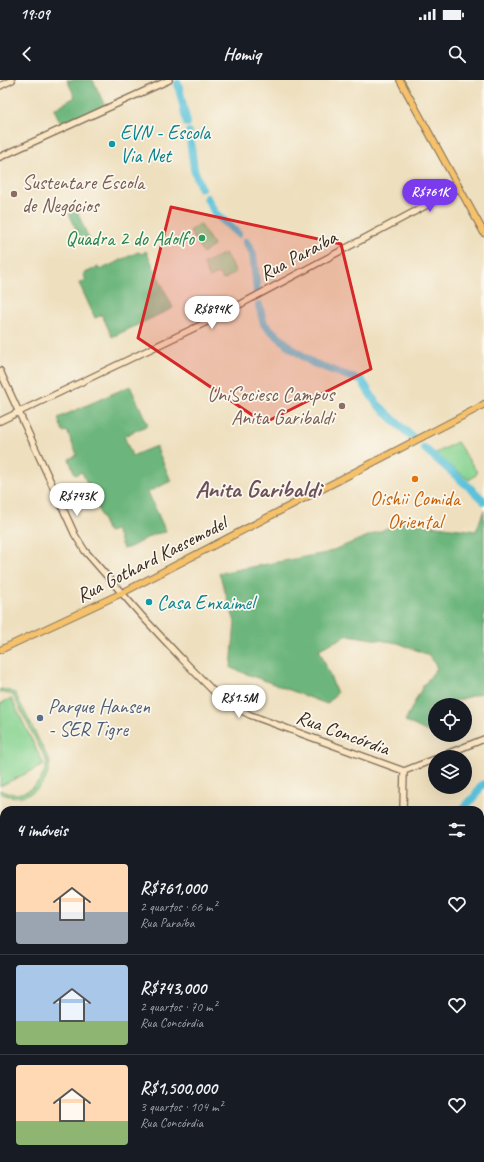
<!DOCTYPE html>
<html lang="pt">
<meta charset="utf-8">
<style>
:root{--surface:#171b24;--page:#242831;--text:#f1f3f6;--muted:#9ea1a6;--line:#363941;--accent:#7c3aed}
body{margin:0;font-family:Caveat,sans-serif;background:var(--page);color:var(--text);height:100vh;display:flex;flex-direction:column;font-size:15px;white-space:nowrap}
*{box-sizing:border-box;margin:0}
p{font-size:13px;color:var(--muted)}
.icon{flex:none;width:22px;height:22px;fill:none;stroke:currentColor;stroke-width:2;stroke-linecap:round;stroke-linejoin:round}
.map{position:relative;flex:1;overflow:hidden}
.details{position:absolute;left:0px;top:726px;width:484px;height:356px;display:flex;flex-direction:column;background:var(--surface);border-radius:12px 12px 0 0;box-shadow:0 4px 16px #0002}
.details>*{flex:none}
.fabs{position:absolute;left:428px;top:618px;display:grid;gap:8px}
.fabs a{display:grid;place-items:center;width:44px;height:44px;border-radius:50%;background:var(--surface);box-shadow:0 4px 16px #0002;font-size:20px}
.price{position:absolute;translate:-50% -34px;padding:0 9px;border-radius:14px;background:#fff;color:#222;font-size:13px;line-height:26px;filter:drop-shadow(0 1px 2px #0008)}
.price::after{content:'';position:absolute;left:50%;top:24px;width:12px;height:9px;margin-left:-6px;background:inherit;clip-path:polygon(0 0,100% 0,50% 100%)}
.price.on{background:var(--accent);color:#fff}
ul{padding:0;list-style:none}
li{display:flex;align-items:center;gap:12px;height:100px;padding:0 16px}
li+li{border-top:1px solid var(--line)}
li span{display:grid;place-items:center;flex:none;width:112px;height:80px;border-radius:4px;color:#555}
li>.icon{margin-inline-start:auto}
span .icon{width:48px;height:48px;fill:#fffc;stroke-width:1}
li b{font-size:17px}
h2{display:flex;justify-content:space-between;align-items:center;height:48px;padding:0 16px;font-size:17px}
.status{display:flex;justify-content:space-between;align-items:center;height:28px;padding:0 20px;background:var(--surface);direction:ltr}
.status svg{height:11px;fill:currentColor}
header{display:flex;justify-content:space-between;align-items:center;height:52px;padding:0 16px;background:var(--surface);font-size:18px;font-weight:700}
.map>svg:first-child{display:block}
.green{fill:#86d391;stroke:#607e58}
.forest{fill:#6cb57b;stroke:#54704c}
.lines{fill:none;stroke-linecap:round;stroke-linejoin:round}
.river{stroke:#5cc2da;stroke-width:8}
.secondary-casing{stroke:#7a6956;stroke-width:8}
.primary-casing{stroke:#7a6956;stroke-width:8}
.secondary{stroke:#fbe6c4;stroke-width:5.5}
.primary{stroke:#f5c16b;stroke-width:6}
.marked{fill:#d62828;fill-opacity:0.2;stroke:#d62828;stroke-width:3;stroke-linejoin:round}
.culture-dot{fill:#0f9aa8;stroke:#fbf7ec;stroke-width:1.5}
.education-dot{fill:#8d6e63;stroke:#fbf7ec;stroke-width:1.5}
.leisure-dot{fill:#2e9e5b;stroke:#fbf7ec;stroke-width:1.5}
.food-dot{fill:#e8710a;stroke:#fbf7ec;stroke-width:1.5}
.service-dot{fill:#5c6f8a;stroke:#fbf7ec;stroke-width:1.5}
.labels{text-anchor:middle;stroke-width:3.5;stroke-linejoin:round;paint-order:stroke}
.culture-label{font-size:20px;fill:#0d838f;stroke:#fbf7ec;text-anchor:start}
.education-label{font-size:20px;fill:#785e54;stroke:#fbf7ec;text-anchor:start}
.leisure-label{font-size:20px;fill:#27864d;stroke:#fbf7ec;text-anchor:end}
.street-label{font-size:20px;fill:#3b2a1e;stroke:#fbf7ec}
.food-label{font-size:20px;fill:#c56008;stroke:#fbf7ec}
.service-label{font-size:20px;fill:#4e5e75;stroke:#fbf7ec;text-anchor:start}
.district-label{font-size:24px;font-weight:bold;fill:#6c515d;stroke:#fbf7ec}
</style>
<div class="status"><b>19:09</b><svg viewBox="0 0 49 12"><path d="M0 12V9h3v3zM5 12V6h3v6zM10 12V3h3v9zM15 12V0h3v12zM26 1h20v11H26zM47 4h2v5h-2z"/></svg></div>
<header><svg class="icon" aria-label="back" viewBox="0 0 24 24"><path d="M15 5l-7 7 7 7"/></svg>Homiq<svg class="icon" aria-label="search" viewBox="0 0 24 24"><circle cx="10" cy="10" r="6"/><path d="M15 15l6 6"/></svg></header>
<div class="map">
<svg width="484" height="1082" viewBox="0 0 484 1082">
<rect width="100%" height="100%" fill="#fbf7ec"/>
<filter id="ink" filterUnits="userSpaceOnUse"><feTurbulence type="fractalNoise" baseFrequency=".025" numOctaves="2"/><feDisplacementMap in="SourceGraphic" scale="8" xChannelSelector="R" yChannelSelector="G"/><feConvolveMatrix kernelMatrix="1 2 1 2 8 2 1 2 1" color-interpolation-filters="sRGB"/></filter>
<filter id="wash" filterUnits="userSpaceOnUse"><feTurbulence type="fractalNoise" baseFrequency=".012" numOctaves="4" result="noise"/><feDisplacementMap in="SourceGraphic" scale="16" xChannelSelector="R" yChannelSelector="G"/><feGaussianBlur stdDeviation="0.9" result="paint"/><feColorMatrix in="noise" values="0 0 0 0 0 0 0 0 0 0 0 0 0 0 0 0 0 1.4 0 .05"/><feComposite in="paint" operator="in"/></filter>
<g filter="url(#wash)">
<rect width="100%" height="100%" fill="#eedfbe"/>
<path class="green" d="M200,144L214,166L203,173L190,151Z
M225,173L236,192L223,200L219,193L210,198L203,184Z
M457,362L477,392L476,395L469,400L434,374Z
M0,609L6,610L15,613L50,682C49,688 48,695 45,700C36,715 15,721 0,713V710C23,721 43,706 47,682L13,615L0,612Z
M11,618L44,685L0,706V624Z"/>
<path class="forest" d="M67,0H93L105,26L62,46L54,29L75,17Z
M76,129L89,159L82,163L69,133Z
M146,171L173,228L112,257L102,235L95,238L79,203L86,200L83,194L98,187L100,190L138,172L142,174Z
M130,306L148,345L124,356L132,376L156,366L171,401L148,412L166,452C162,453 156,453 153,455C143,459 134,467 123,469L116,450L108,452L82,392L75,395L69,379L77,375L67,351L63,352L58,338Z
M484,430V612L443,625H435V627L428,630V652L405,641L423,606L437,588L429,575L398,563L348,555L319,569L337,613L327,624L231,588L235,542L219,493L326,473L403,442L476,451Z"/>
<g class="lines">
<path class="river" d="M178,4L187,43
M189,52L194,89L201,108
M207,118L215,133L238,154
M246,162L253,174L257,211
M259,225L264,244L291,268L313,283L362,301L376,323L414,359
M424,368L468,406L484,421
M462,730L475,716L480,707L484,704
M480,858L483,850
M434,1082L436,1078"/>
</g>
</g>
<g filter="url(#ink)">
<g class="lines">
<g class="secondary-casing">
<path id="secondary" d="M0,6L12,0
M0,77L169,0
M0,291L75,455L85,471L141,535L180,577L219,617L231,625L250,635L404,691
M0,341L209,241L459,108
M439,677L484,659
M404,691L435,679
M403,730L404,691
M0,817L4,816"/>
</g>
<g class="primary-casing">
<path id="primary" d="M400,0L484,153
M0,570L122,513L478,328L484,324
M0,858L4,864
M70,1082L72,1078"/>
</g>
<use href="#secondary" class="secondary"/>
<use href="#primary" class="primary"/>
</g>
</g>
<path class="marked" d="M171,127L341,164L371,289L264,343L138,258Z"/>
<g class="culture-dot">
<circle cx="112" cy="64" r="4"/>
<circle cx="149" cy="522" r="4"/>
</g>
<g class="education-dot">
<circle cx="14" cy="114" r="4"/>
<circle cx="342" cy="326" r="4"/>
</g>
<circle class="leisure-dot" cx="202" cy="158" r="4"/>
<circle class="food-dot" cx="415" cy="399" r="4"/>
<circle class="service-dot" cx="40" cy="638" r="4"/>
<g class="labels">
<g class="culture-label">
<text x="120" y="59">EVN - Escola<tspan x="120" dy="23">Via Net</tspan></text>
<text x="157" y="529">Casa Enxaimel</text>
</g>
<g class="education-label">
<text x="22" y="109">Sustentare Escola<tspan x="22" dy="23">de Negócios</tspan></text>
<text x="334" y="321" text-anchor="end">UniSociesc Campus<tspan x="334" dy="23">Anita Garibaldi</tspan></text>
</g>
<g class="leisure-label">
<text x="194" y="165">Quadra 2 do Adolfo</text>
</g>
<g class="street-label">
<text transform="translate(298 175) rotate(-28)" y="7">Rua Paraíba</text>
<text transform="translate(151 479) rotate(-27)" y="7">Rua Gothard Kaesemodel</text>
<text transform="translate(343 652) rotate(20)" y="7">Rua Concórdia</text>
</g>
<g class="food-label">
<text x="415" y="425">Oishii Comida<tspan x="415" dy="23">Oriental</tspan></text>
</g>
<g class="service-label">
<text x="48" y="633">Parque Hansen<tspan x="48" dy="23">- SER Tigre</tspan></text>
</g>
<g class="district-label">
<text x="258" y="417">Anita Garibaldi</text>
</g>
</g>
</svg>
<div class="fabs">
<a><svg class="icon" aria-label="locate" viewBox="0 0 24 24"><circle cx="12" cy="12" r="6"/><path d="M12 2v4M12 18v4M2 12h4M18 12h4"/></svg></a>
<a><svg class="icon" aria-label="layers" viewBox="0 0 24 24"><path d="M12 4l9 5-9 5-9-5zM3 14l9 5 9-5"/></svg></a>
</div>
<b class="price on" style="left:430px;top:133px">R$761K</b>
<b class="price" style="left:212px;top:250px">R$894K</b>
<b class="price" style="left:77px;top:437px">R$743K</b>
<b class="price" style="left:239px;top:639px">R$1.5M</b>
<section class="details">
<h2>4 imóveis<svg class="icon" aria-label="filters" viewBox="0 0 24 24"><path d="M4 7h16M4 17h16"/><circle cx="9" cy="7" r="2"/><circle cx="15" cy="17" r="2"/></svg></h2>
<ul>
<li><span style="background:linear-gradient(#ffd9b3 60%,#9aa5b1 0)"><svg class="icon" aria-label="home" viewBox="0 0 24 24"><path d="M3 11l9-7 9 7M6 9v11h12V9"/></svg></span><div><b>R$761,000</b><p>2 quartos · 66 m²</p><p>Rua Paraíba</p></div><svg class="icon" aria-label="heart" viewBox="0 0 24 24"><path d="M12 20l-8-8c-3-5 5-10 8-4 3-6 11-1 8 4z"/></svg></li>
<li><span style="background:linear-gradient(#a9c7e8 70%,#8fb573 0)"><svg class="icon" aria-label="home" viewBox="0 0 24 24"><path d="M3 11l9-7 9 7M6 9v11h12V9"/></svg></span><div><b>R$743,000</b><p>2 quartos · 70 m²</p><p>Rua Concórdia</p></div><svg class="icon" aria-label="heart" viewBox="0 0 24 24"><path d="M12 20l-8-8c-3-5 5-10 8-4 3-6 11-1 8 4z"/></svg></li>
<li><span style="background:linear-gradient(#ffd9b3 70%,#8fb573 0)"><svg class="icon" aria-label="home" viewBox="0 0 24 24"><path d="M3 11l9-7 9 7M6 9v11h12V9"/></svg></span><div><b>R$1,500,000</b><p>3 quartos · 104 m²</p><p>Rua Concórdia</p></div><svg class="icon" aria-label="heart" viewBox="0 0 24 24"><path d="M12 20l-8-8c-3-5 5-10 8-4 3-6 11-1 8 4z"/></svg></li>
</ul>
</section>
</div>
